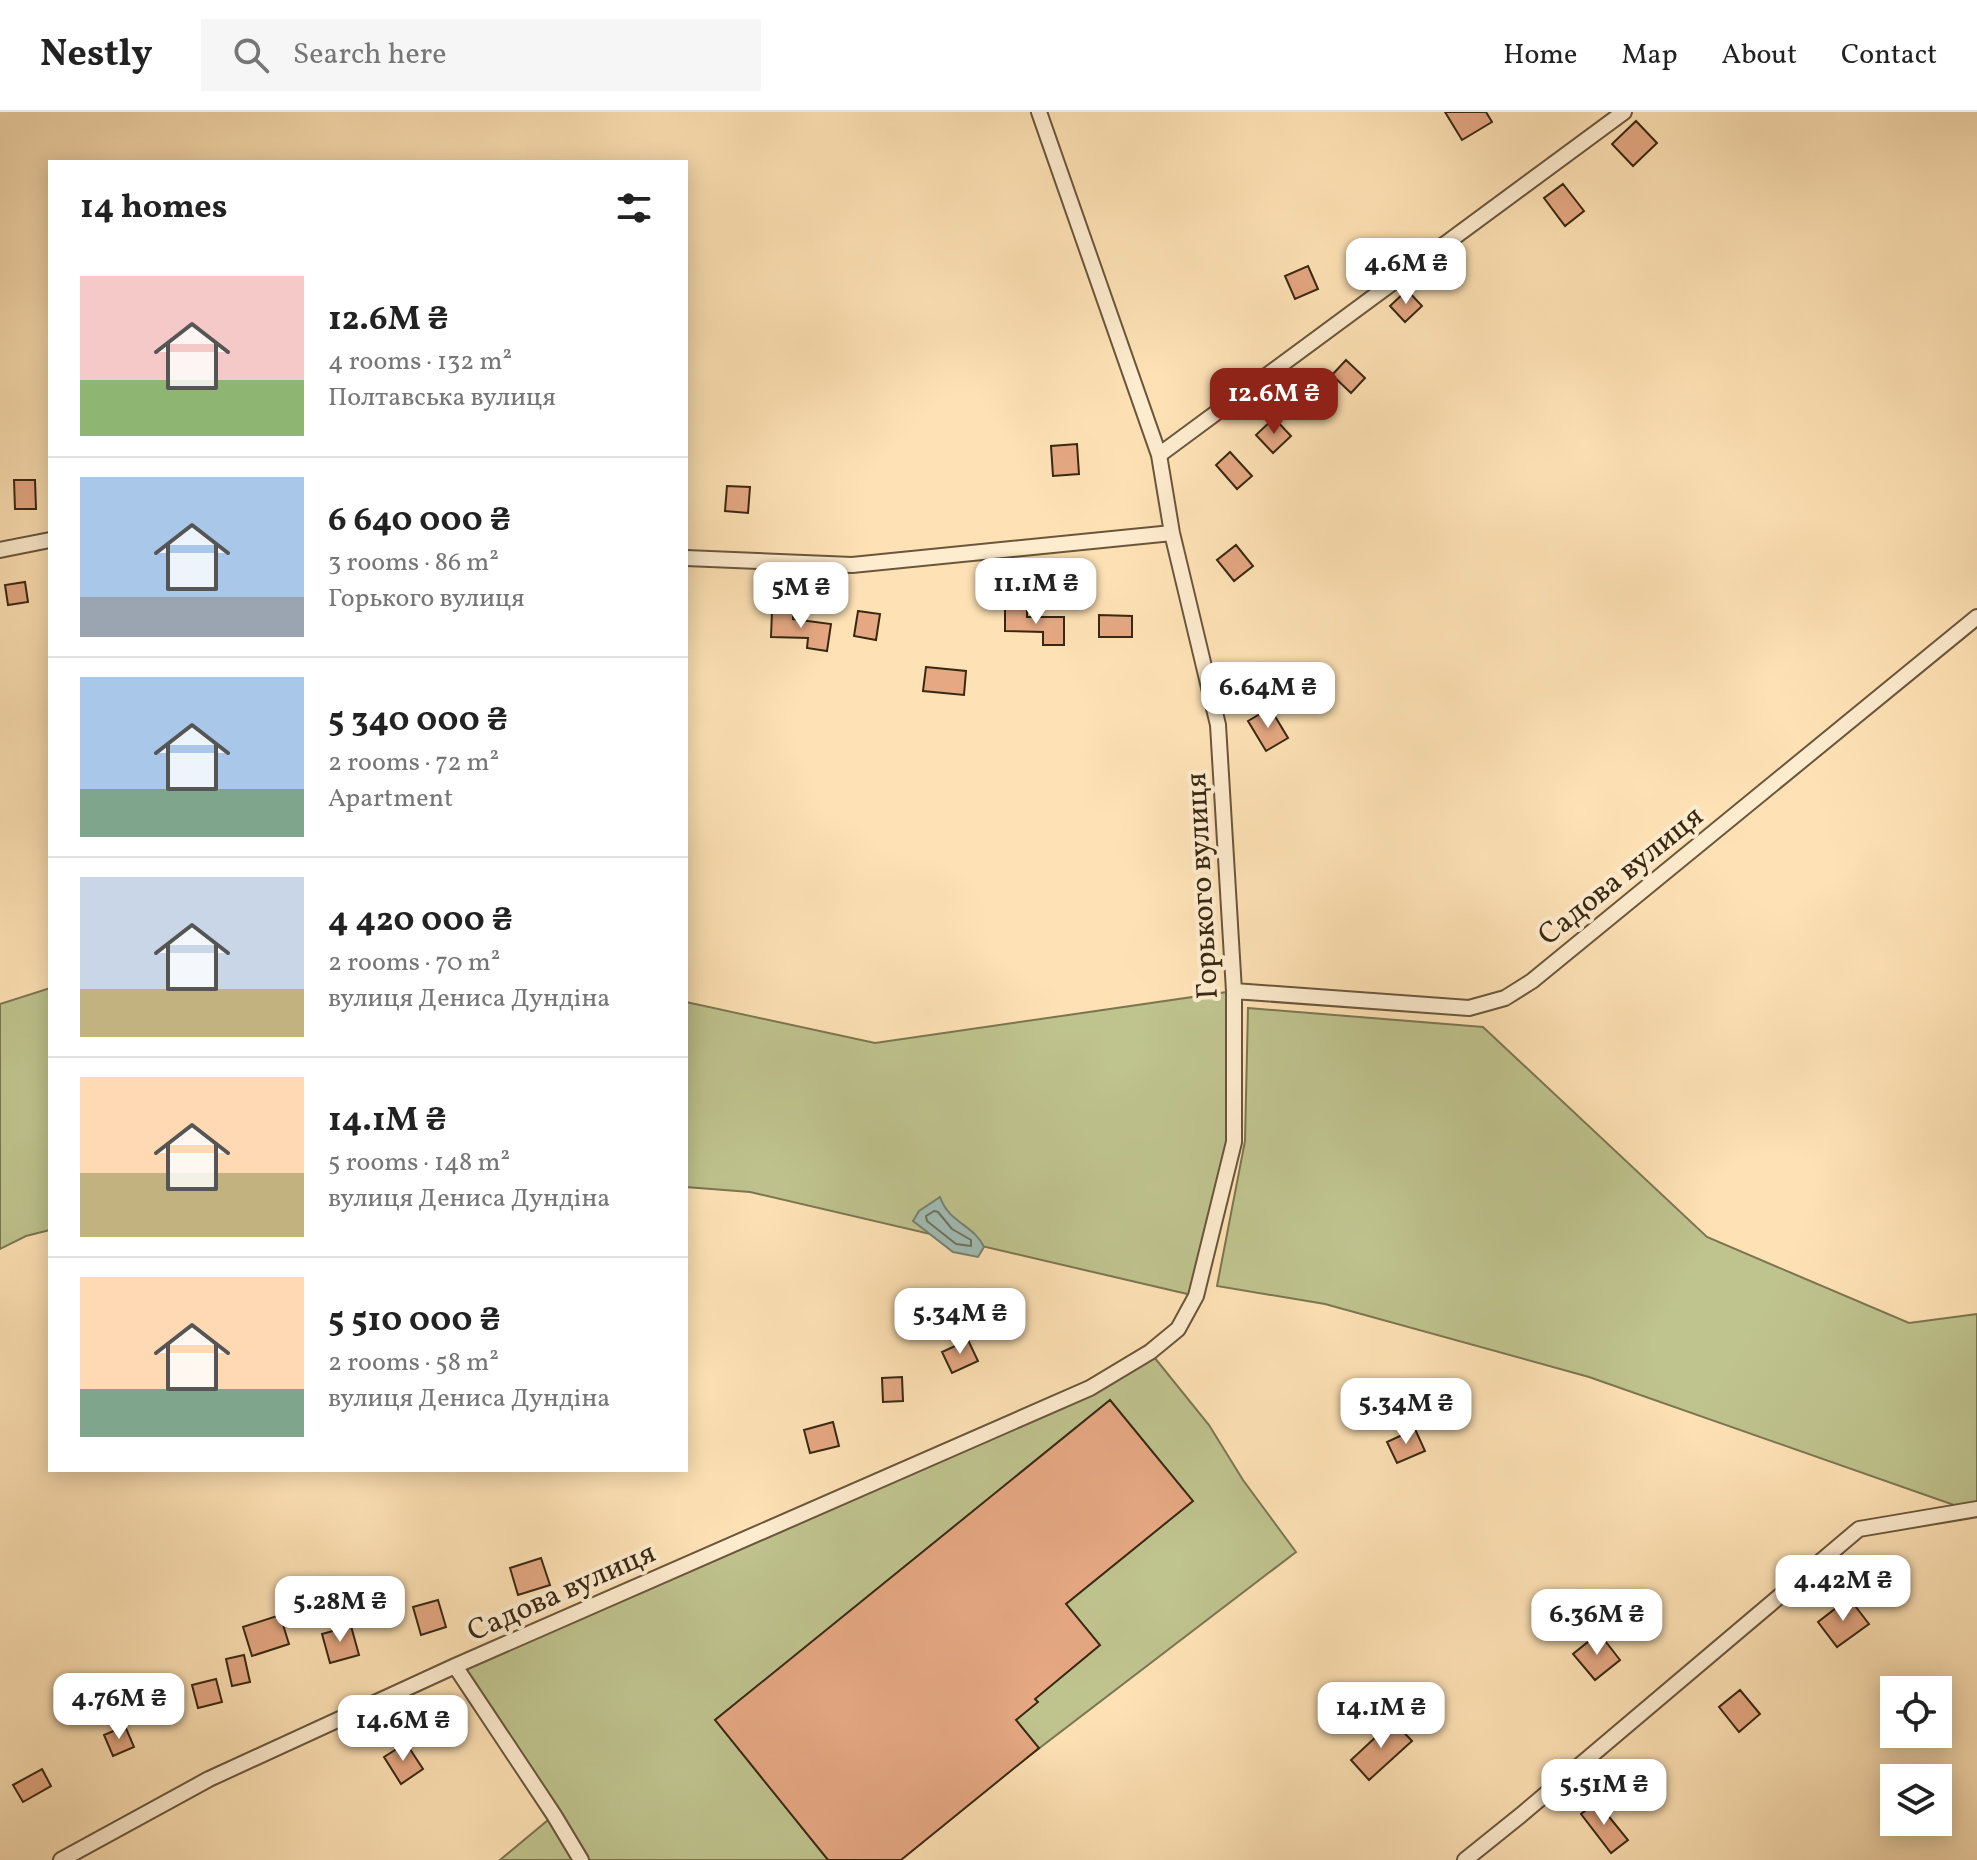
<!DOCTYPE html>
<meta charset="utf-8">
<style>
:root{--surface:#fff;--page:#f6f6f6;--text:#222;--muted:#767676;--line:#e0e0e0;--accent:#8f2418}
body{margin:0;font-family:Vollkorn,serif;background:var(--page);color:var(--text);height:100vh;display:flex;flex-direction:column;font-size:30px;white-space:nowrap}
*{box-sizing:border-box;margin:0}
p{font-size:26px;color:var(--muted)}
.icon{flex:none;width:44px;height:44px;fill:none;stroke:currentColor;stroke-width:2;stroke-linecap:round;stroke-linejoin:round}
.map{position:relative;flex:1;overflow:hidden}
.panel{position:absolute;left:48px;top:48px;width:640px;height:1312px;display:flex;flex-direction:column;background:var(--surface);border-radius:0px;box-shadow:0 4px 20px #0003}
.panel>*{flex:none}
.controls{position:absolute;left:1880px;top:1564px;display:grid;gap:16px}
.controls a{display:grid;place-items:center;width:72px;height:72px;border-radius:0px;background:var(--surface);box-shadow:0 4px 20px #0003;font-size:40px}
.price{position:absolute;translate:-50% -68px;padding:0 18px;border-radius:16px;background:#fff;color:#222;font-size:26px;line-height:52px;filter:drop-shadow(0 2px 4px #0008)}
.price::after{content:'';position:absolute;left:50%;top:48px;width:24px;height:18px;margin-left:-12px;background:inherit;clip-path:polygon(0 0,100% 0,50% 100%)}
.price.selected{background:var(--accent);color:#fff}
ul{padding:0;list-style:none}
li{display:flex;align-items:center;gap:24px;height:200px;padding:0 32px}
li+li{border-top:2px solid var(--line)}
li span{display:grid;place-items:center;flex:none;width:224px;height:160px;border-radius:0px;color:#555}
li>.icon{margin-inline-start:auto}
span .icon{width:96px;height:96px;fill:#fffc;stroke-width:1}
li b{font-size:34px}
h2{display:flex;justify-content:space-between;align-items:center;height:96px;padding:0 32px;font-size:34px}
header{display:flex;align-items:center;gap:48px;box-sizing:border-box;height:112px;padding:0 40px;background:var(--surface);border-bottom:2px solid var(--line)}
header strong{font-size:38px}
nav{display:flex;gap:44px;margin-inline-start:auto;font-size:28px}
.search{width:560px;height:72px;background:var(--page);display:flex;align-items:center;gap:20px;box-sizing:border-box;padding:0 28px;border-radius:0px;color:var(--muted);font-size:30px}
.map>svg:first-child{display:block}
.green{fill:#bfc38e;stroke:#7c7650;stroke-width:2}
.water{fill:#a1bdb4;stroke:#778173;stroke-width:2}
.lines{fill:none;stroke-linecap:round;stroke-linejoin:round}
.shore{stroke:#6c7263;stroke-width:2}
.building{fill:#e5a883;stroke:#382812;stroke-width:2}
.street-casing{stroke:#6a563b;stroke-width:18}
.street{stroke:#feeccf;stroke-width:14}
.labels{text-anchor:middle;stroke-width:8;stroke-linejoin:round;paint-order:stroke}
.street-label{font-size:30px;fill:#382812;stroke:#feeccf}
</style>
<header>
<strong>Nestly</strong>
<div class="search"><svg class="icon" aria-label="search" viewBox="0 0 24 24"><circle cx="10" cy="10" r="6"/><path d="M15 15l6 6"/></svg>Search here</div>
<nav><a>Home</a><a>Map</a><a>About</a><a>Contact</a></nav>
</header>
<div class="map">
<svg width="1977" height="1748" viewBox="0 0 1977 1748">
<rect width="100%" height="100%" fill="#fee2b5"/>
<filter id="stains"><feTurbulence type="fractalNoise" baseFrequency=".0025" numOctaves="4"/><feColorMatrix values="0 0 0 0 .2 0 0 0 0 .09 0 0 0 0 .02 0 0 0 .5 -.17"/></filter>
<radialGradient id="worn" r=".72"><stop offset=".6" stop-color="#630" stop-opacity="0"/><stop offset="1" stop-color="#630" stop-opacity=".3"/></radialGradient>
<path class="green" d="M50,876V1118L26,1124L0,1137V892Z
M1234,879V1030L1196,1184L750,1080L686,1075V890L875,931Z
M1248,896L1483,915L1707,1125L1909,1211L1977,1202V1399H1971L1589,1265L1325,1192L1217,1174L1245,1029Z
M1150,1240L1209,1313L1243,1368L1296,1440L893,1748H500L554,1703L455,1554L1090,1276Z"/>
<path class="water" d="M940,1085C949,1111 974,1113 984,1135L978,1145L953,1140L913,1109L919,1099Z"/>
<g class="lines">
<path class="shore" d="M934,1099L938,1100L952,1117L971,1128V1134L956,1132L927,1109L926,1104Z"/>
</g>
<path class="building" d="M1445,0H1486L1492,10L1462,28Z
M1636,9L1657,31L1633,54L1612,32Z
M1563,72L1584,99L1565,114L1544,86Z
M1308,154L1318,177L1295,187L1285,164Z
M1407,178L1422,194L1405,210L1390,194Z
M1346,248L1365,266L1351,281L1332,263Z
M1274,306L1291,324L1273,341L1256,323Z
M1077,332L1079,362L1053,364L1051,334Z
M1230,340L1252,364L1237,377L1216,353Z
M14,368H35L36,397H15Z
M727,374L750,375L748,401L725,399Z
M1236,433L1253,454L1234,469L1217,448Z
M25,470L28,490L8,493L5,473Z
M1005,497H1027V505H1064V533H1043V520L1005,519Z
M772,499L793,500V507L831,512L827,539L807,536L808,526L771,525Z
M858,499L880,502L876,528L854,524Z
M1099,503L1132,504V525H1099Z
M926,555L966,559L964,583L923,579Z
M1270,596L1288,626L1266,639L1248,609Z
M968,1228L978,1249L952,1261L942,1240Z
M902,1265L903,1289L883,1290L882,1266Z
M1110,1288L1193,1389L1066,1492L1100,1533L1035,1587L1038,1590L1016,1608L1039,1636L901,1748H828L715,1608Z
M833,1310L839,1334L810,1341L804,1318Z
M1415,1317L1425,1339L1397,1351L1387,1330Z
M541,1446L550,1473L518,1483L510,1456Z
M1849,1486L1869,1512L1837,1535L1818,1510Z
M438,1488L446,1515L421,1523L413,1495Z
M280,1503L289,1532L252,1544L243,1515Z
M351,1514L359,1543L330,1551L322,1522Z
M1599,1521L1620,1548L1595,1568L1573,1542Z
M244,1543L250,1570L232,1574L226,1547Z
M216,1567L222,1590L198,1596L192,1573Z
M164,1574L179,1602L161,1612L146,1583Z
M1740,1578L1760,1602L1739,1620L1719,1595Z
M1393,1609L1412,1629L1369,1668L1351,1648Z
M125,1614L134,1635L113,1644L104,1623Z
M406,1631L423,1657L401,1672L384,1645Z
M42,1657L51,1674L23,1690L13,1673Z
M1597,1690L1628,1728L1611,1741L1581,1702Z"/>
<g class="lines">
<g class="street-casing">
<path id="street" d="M1159,343L1624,0
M0,438L50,428
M686,446L852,453L1172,421
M1234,879L1469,896L1505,886L1532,869L1977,505
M455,1554L554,1703L581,1748
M61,1748L209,1667L455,1554L1090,1276L1150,1240L1178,1217L1196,1184L1234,1030V879L1218,613L1172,421L1159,343L1039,0
M1465,1748L1521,1703L1859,1417L1977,1397"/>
</g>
<use href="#street" class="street"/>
</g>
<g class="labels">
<g class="street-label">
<text transform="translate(1620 763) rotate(-39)" y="10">Садова вулиця</text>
<text transform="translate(1201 774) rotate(-93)" y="10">Горького вулиця</text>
<text transform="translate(561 1479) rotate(-24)" y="10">Садова вулиця</text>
</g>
</g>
<rect width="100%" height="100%" filter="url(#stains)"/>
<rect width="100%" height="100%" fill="url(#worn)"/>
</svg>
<div class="controls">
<a><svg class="icon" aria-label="locate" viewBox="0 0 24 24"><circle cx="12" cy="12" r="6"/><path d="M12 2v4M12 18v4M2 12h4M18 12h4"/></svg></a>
<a><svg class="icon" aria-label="layers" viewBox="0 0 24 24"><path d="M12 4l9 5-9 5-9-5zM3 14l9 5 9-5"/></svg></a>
</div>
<b class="price" style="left:1406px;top:194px">4.6M ₴</b>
<b class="price selected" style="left:1274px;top:324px">12.6M ₴</b>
<b class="price" style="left:1036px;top:514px">11.1M ₴</b>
<b class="price" style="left:801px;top:518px">5M ₴</b>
<b class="price" style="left:1268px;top:618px">6.64M ₴</b>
<b class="price" style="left:960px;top:1244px">5.34M ₴</b>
<b class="price" style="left:1406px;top:1334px">5.34M ₴</b>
<b class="price" style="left:1843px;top:1511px">4.42M ₴</b>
<b class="price" style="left:340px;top:1532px">5.28M ₴</b>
<b class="price" style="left:1597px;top:1545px">6.36M ₴</b>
<b class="price" style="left:119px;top:1629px">4.76M ₴</b>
<b class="price" style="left:1381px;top:1638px">14.1M ₴</b>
<b class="price" style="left:403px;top:1651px">14.6M ₴</b>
<b class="price" style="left:1604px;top:1715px">5.51M ₴</b>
<section class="panel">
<h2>14 homes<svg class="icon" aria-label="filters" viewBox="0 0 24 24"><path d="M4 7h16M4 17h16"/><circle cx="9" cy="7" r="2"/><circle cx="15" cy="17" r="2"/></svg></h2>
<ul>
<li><span style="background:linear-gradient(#f6c9c9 65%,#8fb573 0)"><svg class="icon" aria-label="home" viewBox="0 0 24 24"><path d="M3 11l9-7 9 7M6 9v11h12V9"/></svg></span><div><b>12.6M ₴</b><p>4 rooms · 132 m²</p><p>Полтавська вулиця</p></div></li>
<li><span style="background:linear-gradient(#a9c7e8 75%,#9aa5b1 0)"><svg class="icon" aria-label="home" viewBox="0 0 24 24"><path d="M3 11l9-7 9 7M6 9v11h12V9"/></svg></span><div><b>6 640 000 ₴</b><p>3 rooms · 86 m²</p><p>Горького вулиця</p></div></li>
<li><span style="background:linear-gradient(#a9c7e8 70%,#7fa58c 0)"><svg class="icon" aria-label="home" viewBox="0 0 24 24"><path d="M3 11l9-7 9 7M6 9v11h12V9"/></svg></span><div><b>5 340 000 ₴</b><p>2 rooms · 72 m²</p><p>Apartment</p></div></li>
<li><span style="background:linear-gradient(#c9d6e8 70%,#c2b280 0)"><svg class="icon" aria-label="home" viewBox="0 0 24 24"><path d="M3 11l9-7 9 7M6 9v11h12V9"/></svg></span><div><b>4 420 000 ₴</b><p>2 rooms · 70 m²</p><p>вулиця Дениса Дундіна</p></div></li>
<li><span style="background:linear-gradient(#ffd9b3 60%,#c2b280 0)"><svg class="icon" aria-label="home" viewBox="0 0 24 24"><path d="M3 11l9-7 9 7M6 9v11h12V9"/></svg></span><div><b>14.1M ₴</b><p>5 rooms · 148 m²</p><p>вулиця Дениса Дундіна</p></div></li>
<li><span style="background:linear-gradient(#ffd9b3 70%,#7fa58c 0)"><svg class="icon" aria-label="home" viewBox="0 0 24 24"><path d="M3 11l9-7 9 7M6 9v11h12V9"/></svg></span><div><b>5 510 000 ₴</b><p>2 rooms · 58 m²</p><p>вулиця Дениса Дундіна</p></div></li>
</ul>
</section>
</div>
